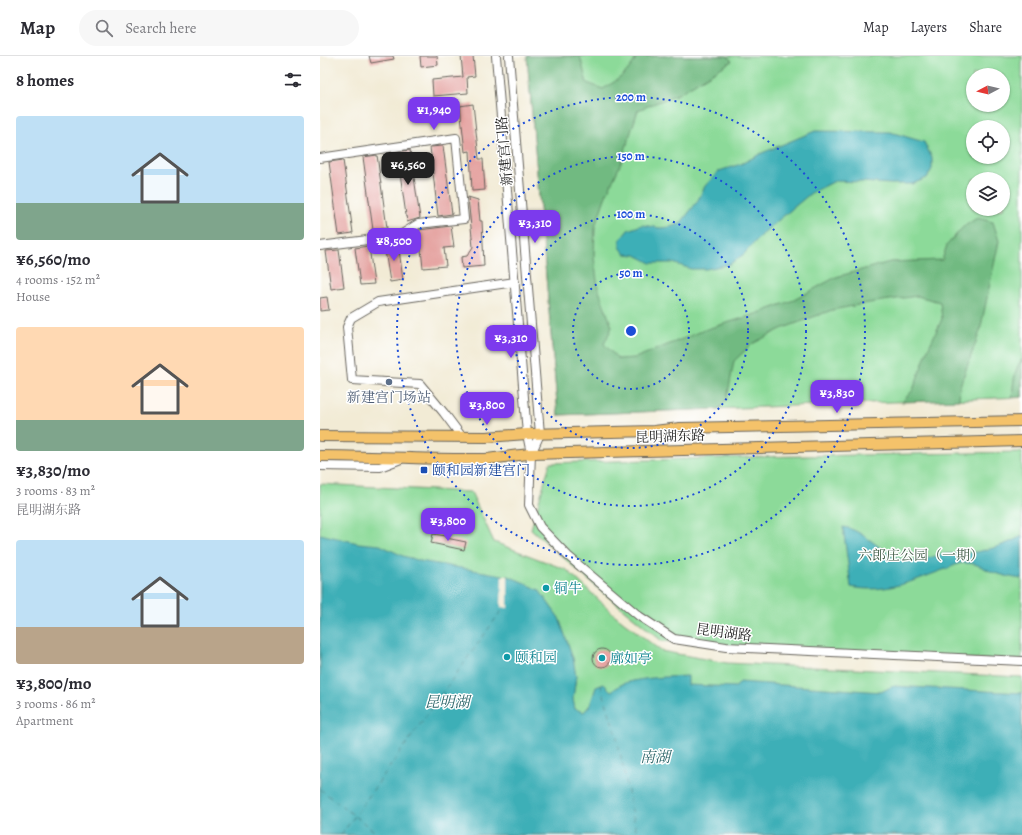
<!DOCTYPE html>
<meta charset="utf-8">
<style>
:root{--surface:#fff;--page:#f7f7f7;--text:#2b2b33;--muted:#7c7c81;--line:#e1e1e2;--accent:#7c3aed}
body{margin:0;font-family:Alegreya,"Noto Serif SC",serif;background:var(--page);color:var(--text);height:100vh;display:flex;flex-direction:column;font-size:15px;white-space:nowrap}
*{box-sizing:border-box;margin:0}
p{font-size:13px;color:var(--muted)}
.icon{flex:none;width:22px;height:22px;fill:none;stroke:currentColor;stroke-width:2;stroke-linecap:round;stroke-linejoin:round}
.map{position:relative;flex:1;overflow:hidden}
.panel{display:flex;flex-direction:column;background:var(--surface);width:320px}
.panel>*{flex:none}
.needle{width:26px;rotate:263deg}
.buttons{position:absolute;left:646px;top:12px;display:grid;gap:8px}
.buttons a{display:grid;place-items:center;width:44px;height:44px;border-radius:50%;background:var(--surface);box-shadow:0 1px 3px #0004;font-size:20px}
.price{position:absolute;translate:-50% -34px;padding:0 9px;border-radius:8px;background:var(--accent);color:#fff;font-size:13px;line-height:26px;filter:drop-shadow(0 1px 2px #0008)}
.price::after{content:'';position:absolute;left:50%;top:24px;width:12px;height:9px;margin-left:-6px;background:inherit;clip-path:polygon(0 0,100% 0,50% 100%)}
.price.current{background:#222;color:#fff}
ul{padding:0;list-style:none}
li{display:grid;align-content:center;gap:8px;height:212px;padding:0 16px}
li span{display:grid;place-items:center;height:124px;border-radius:4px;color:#555}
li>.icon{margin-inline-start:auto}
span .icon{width:72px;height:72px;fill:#fffc;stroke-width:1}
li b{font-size:17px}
h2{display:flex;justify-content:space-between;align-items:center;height:48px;padding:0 16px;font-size:17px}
header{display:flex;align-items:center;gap:24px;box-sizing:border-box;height:56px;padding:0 20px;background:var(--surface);border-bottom:1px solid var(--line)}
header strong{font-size:19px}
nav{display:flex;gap:22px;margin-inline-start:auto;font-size:14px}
.search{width:280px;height:36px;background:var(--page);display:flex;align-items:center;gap:10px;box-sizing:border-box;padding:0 14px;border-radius:22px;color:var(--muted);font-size:15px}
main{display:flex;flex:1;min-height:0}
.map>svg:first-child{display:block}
.green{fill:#8cda99;stroke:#547b5a;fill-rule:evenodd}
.forest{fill:#71ba81;stroke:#466b4e}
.water{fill:#3eafb7;stroke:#2d666a}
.pier{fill:#f2ebd5}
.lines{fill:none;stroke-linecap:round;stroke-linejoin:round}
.ferry{stroke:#2d666a;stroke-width:1;stroke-dasharray:5 4;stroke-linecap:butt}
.building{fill:#e5a4a2}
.minor-casing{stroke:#67645d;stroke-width:10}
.major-casing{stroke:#67645d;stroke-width:12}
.minor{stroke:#fff;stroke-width:8}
.major{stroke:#f4c26a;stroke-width:10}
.ring{fill:none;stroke:#1d4ed8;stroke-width:2;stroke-dasharray:2 4}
.service-dot{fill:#5c6f8a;stroke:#fff;stroke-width:1.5}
.transit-dot{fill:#1a4fb4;stroke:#fff;stroke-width:1.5}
.culture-dot{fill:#0f9aa8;stroke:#fff;stroke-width:1.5}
.labels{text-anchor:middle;stroke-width:3;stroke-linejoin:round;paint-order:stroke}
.street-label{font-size:14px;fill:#1c1c1c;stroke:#fff}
.service-label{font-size:14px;fill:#4e5e75;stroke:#fff}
.transit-label{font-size:14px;fill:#164399;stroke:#fff;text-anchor:start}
.park-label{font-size:14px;fill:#435e48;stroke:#fff}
.culture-label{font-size:14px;fill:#0d838f;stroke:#fff;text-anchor:start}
.water-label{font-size:15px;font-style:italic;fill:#2d666a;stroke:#fff}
.centre{fill:#1d4ed8;stroke:#fff;stroke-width:2}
.ring-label{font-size:12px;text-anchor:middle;font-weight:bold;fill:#1d4ed8;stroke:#fff;stroke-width:3;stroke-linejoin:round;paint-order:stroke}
</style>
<header>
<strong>Map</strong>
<div class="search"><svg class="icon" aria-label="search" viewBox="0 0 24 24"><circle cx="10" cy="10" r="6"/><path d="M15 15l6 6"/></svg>Search here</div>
<nav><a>Map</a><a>Layers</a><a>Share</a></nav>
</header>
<main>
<section class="panel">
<h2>8 homes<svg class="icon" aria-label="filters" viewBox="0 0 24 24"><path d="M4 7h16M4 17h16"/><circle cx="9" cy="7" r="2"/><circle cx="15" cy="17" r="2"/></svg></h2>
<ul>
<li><span style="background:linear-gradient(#bfe0f5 70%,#7fa58c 0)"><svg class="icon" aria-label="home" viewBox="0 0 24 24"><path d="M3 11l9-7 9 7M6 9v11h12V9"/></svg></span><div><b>¥6,560/mo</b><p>4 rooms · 152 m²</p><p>House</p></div></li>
<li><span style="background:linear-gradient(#ffd9b3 75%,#7fa58c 0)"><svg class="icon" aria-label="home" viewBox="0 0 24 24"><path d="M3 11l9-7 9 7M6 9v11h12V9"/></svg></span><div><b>¥3,830/mo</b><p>3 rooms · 83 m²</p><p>昆明湖东路</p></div></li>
<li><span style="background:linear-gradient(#bfe0f5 70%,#b9a48a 0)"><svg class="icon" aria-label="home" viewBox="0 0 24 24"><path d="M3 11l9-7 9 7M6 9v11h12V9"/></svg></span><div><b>¥3,800/mo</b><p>3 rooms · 86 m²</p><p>Apartment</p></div></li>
</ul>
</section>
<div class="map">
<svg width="702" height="779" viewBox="0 0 702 779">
<rect width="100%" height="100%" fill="#fff"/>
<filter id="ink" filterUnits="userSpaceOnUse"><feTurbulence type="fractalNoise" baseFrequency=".025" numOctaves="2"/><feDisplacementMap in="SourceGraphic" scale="8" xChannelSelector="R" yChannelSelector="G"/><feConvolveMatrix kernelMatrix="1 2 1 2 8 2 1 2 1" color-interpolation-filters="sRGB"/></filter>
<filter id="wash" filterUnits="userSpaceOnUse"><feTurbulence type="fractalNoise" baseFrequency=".012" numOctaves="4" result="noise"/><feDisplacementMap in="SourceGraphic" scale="16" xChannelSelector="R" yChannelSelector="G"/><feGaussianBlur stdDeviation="0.9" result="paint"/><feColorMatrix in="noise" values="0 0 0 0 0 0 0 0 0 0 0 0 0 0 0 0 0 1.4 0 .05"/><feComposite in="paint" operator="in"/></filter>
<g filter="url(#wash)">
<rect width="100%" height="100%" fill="#f2ebd5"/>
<path class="green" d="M207,0H702V341L238,359ZM653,19H683V49H653ZM653,71H683V101H653ZM653,123H683V153H653Z
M702,396V605L452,594L342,585L281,535L211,473L230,407L432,401Z
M0,428L151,436L174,486L247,514L295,559L341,595L407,607L702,621V779H0Z"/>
<path class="forest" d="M207,0H260L267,27L283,33C299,23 308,18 317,0H407L412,5L358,38L318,54L301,107L285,142L275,171L274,201L278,232L292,271L284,288L298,303L315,302L387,273L433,259L474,244L516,221L570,206L622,204L627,189L643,171L657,162L673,166L679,185L660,275L640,330L639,344L582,346L593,334L608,293L622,263L620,246L597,240L549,247L512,254L461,273L432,288L414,305L407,343L399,353L238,359Z
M702,303V341L692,342C693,329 694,313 702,303Z"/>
<path class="water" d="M495,75L570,76L604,86L612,102V113L607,122L592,128H570L541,126L515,125L491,137L442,178L424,198L410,208L386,213H371L353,207H331L316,199L305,198L300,191V184L308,174L322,169L340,172L350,171L360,168L377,146L385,130L399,115L421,108L442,97Z
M523,471C540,473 559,492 573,501C579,501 582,505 587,505C601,506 614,499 627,498C631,498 636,498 640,498C662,496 682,491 702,480V523C693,522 681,519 672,516C664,512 656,507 646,507C638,506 631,512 623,514C593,525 564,538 531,531Z
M0,478L38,487L60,489L83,500L100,505L188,520L205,527L219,534L239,562L253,602L256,621L253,643L255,653L264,656L270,649L276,631L284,628L291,635C296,633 299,629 305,627C326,621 347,621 368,620V629L416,631L420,626L561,636L573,630L702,637V779H0Z"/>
<path class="pier" d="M182,520H188V552L181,551Z"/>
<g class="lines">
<path class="ferry" d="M281,629L297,682L317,779
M0,733L54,775L55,779
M21,779L184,551"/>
</g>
<g id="blocks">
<path class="building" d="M49,0H73L74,3L51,7Z
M100,0H117L118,9L101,11Z
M141,0H153L155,20L147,21L148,37L113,40L112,24L143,21Z
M153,48L159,103H163L165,134L152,135L150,95L145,96L140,50Z
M123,90L132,158L118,160L110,91Z
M90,94L100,162L87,166L77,96Z
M57,99L67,172L53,174L43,101Z
M23,104L33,177L19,179L9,106Z
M148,141L158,144L160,165H162L164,210L142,212L141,201L147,200L153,191Z
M131,170L134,191L124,192L126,210L103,212L99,174Z
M78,186L83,224L70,226L64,188Z
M49,190L54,228L40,229L35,192Z
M19,194L24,231L11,233L6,195Z
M7,241L9,254L0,255V242Z
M113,478L126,480V482L146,486L144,494L111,487Z
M273 602a9 9 0 1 1 18 0a9 9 0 1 1-18 0Z"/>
</g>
</g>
<g filter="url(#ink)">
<use href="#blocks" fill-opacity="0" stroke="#67645d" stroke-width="1"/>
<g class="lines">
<g class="minor-casing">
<path id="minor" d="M176,0L207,378L211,398L209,449L220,471L248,500L319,560L354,583L406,591L702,605
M189,0L220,378L211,398
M0,102L136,82L144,163L98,168L79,180L0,190
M142,381L124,357L100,328L32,324L27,271L31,262L58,246L195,226
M0,410L60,411L81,403"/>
</g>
<g class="major-casing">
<path id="major" d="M0,380L166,381L207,378L334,375L360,372L702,365
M0,400C55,400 110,404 165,403C180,402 196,399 211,398L702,385"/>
</g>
<use href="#minor" class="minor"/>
<use href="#major" class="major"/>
</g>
</g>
<g class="ring">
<circle cx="311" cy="275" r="58"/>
<circle cx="311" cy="275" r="117"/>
<circle cx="311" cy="275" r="175"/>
<circle cx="311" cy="275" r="234"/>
</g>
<circle class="service-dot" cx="69" cy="326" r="4"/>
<rect class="transit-dot" x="100" y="410" width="8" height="8" rx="2"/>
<g class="culture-dot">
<circle cx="226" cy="532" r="4"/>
<circle cx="187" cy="601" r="4"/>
<circle cx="282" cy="602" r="4"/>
</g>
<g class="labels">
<g class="street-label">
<text transform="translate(184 95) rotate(-95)" y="5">新建宫门路</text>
<text transform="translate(350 380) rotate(-2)" y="5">昆明湖东路</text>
<text transform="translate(404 576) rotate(7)" y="5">昆明湖路</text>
</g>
<g class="service-label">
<text x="69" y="346">新建宫门场站</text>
</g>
<g class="transit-label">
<text x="112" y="419">颐和园新建宫门</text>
</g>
<g class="park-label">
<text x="601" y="504">六郎庄公园（一期）</text>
</g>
<g class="culture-label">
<text x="234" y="537">铜牛</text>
<text x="195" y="606">颐和园</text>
<text x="290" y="607">廓如亭</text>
</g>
<g class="water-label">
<text x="127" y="651">昆明湖</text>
<text x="335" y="706">南湖</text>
</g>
</g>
<circle cx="311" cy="275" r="6" class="centre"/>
<g class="ring-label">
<text x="311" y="45">200 m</text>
<text x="311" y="104">150 m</text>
<text x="311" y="162">100 m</text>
<text x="311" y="221">50 m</text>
</g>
</svg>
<div class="buttons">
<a><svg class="needle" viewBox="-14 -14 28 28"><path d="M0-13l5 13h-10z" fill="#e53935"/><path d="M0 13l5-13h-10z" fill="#7c7c81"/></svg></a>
<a><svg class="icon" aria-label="locate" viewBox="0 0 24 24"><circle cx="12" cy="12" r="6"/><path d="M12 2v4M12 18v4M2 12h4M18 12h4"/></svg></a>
<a><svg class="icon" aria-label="layers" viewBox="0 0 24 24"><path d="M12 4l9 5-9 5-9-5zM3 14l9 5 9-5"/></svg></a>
</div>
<b class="price" style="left:114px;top:75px">¥1,940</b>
<b class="price current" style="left:88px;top:130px">¥6,560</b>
<b class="price" style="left:215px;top:188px">¥3,310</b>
<b class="price" style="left:74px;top:206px">¥8,500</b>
<b class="price" style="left:191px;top:303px">¥3,310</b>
<b class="price" style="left:517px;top:358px">¥3,830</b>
<b class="price" style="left:167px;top:370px">¥3,800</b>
<b class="price" style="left:128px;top:486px">¥3,800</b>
</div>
</main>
